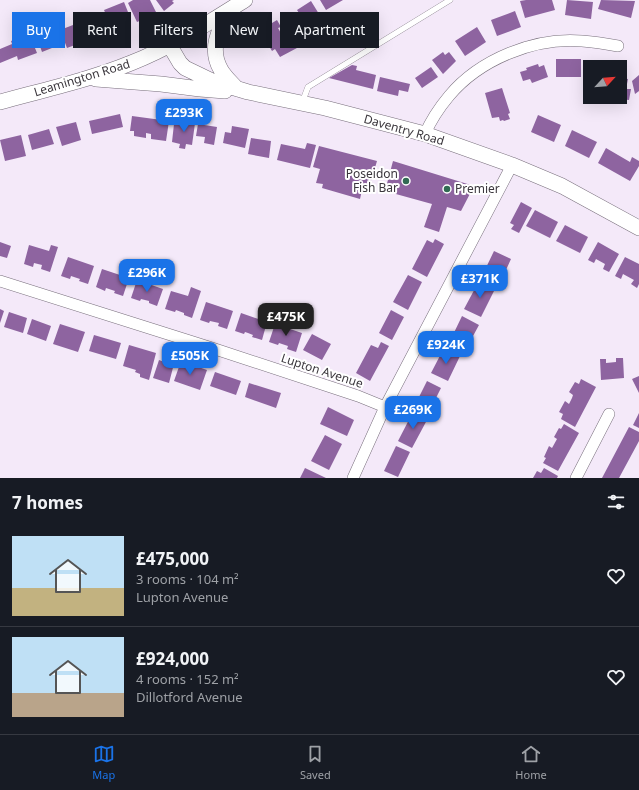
<!DOCTYPE html>
<meta charset="utf-8">
<style>
:root{--surface:#171b24;--page:#242831;--text:#f1f3f6;--muted:#9ea1a6;--line:#363941;--accent:#1a73e8}
body{margin:0;font-family:"Noto Sans",sans-serif;background:var(--page);color:var(--text);height:100vh;display:flex;flex-direction:column;font-size:15px;white-space:nowrap}
*{box-sizing:border-box;margin:0}
p{font-size:13px;color:var(--muted)}
.icon{flex:none;width:22px;height:22px;fill:none;stroke:currentColor;stroke-width:2;stroke-linecap:round;stroke-linejoin:round}
.map{position:relative;height:478px;overflow:hidden}
.side{display:flex;flex-direction:column;background:var(--surface);flex:1}
.side>*{flex:none}
.top-card{position:absolute;left:12px;top:12px;width:400px;height:36px;display:flex;gap:8px}
.needle{width:26px;rotate:64deg}
.controls{position:absolute;left:583px;top:60px;display:grid;gap:8px}
.controls a{display:grid;place-items:center;width:44px;height:44px;border-radius:0px;background:var(--surface);box-shadow:0 4px 16px #0002;font-size:20px}
.price{position:absolute;translate:-50% -34px;padding:0 9px;border-radius:8px;background:var(--accent);color:#fff;font-size:13px;line-height:26px;filter:drop-shadow(0 1px 2px #0008)}
.price::after{content:'';position:absolute;left:50%;top:24px;width:12px;height:9px;margin-left:-6px;background:inherit;clip-path:polygon(0 0,100% 0,50% 100%)}
.price.active{background:#222;color:#fff}
ul{padding:0;list-style:none}
li{display:flex;align-items:center;gap:12px;height:100px;padding:0 12px}
li+li{border-top:1px solid var(--line)}
li span{display:grid;place-items:center;flex:none;width:112px;height:80px;border-radius:0px;color:#555}
li>.icon{margin-inline-start:auto}
span .icon{width:48px;height:48px;fill:#fffc;stroke-width:1}
li b{font-size:17px}
h2{display:flex;justify-content:space-between;align-items:center;height:48px;padding:0 12px;font-size:17px}
.chip{padding:0 14px;border-radius:0px;background:var(--surface);box-shadow:0 4px 16px #0002;font-size:14px;line-height:36px}
.chip.active{background:var(--accent);color:#fff}
.tabs{display:flex;justify-content:space-around;align-items:center;height:56px;border-top:1px solid var(--line);background:var(--surface);font-size:11px;color:var(--muted)}
.tabs a{display:grid;justify-items:center;gap:2px}
.tabs .active{color:var(--accent)}
.map>svg:first-child{display:block}
.building{fill:#8e64a0}
.lines{fill:none;stroke-linecap:round;stroke-linejoin:round}
.lane-casing{stroke:#786f7c;stroke-width:6}
.street-casing{stroke:#786f7c;stroke-width:12}
.secondary-casing{stroke:#786f7c;stroke-width:16}
.lane{stroke:#fff;stroke-width:5.5}
.street{stroke:#fff;stroke-width:11}
.secondary{stroke:#fff;stroke-width:15}
.poi-dot{fill:#316a53;stroke:#fff;stroke-width:1.5}
.labels{text-anchor:middle;stroke-width:4;stroke-linejoin:round;paint-order:stroke}
.street-label{font-size:12px;fill:#3b373d;stroke:#fff}
.poi-label{font-size:12px;fill:#3b373d;stroke:#fff;text-anchor:end}
</style>
<div class="map">
<svg width="639" height="478" viewBox="0 0 639 478">
<rect width="100%" height="100%" fill="#f4e9f9"/>
<path class="building" d="M133,0H150L157,14L137,22L128,3Z
M156,0H174L172,1L174,3L164,11Z
M320,0H343L326,10Z
M526,0H552L555,10L525,18L520,1Z
M567,0L593,2L591,19L565,15Z
M601,0L635,1L631,18L598,9Z
M311,1L319,14L311,19L314,24L298,34L289,19L299,13L297,10Z
M124,2L130,17L120,21L123,27L113,31L104,10Z
M515,11L521,27L497,36L491,20Z
M100,12L107,31L88,37L81,19Z
M52,18L62,44L42,52L33,26Z
M277,20L281,27L278,28L286,42L292,39L297,48L280,57L275,49L272,51L263,36L265,35L262,29Z
M79,24L84,38L74,42L75,45L67,48L60,30L73,25L74,26Z
M477,27L486,42L465,56L455,41Z
M27,28L37,53L18,60L17,56L0,63V49L12,44L11,41L19,38L17,32Z
M443,52L445,55L449,52L456,61L443,74L432,60Z
M556,59H581V77H556Z
M592,63L604,64V67H592Z
M538,64L539,67L544,65L548,77L532,83L530,79L523,81L520,72L527,70L526,68Z
M352,65L357,66L356,70L376,75L373,89L329,78Z
M431,67L438,77L422,88L415,78Z
M587,75L590,76V86H587Z
M639,75V91L635,94L632,81Z
M380,77L410,84L408,92L399,90L398,96L377,91Z
M620,78L628,79L626,89H631L629,100L619,99L620,97Z
M502,88L510,113L508,114L510,119L504,121L503,120L500,121L499,117L492,118L485,93Z
M120,114L123,127L92,134L89,121Z
M189,115L196,116L192,145L186,144L185,149L179,148L180,144L172,142L174,124L188,126Z
M538,115L561,125L554,142L531,132Z
M132,116L169,121L166,141L151,139V134L146,133V138L134,136V131H130Z
M76,122L81,140L62,146L56,127Z
M198,124L217,127L214,145L204,143L205,137L196,136Z
M232,126L249,129L245,148L223,143L225,132L231,133Z
M49,129L54,144L32,150L28,135Z
M572,130L597,142L589,158L565,146Z
M21,135L26,156L5,161L0,140Z
M251,138L271,141L269,158L248,154Z
M307,143L316,145L310,168L277,160L281,144L305,149Z
M319,146L377,161L368,191L362,190L360,199L322,188L323,184L316,183L320,169L313,167Z
M606,148L630,162L632,157L639,161V166L630,181L598,163Z
M393,161L474,186L461,211L447,207L439,232L424,227L432,204L385,191Z
M521,202L532,208L519,233L511,229L514,225L510,223Z
M535,210L558,222L550,238L526,226Z
M565,225L588,237L580,253L556,241Z
M435,239L444,244L427,277L412,269L427,240L433,243Z
M0,242L11,246L7,258L0,256Z
M598,242L619,254L609,272L603,269L605,264L596,259L594,263L588,260Z
M29,245L49,251L51,245L58,247L50,272L41,269L42,265L34,263L33,267L24,264Z
M494,251L511,259L499,285L482,276Z
M68,257L94,266L88,284L79,281L80,279L71,276L70,279L61,276Z
M625,257L639,264V284L637,288L631,284L634,280L623,274L621,279L615,276Z
M102,269L129,278L123,296L114,293L115,291L106,288L105,291L96,287Z
M408,275L422,282L408,310L393,302Z
M137,280L163,289L157,306L149,303V301L141,299L140,301L131,298Z
M479,281L495,289L481,317L464,309Z
M191,287L201,291L192,318L184,315V313L176,310L175,312L165,309L171,291L188,296Z
M206,302L233,311L227,329L218,326L219,323L210,321L209,323L200,320Z
M0,309L4,311L0,323Z
M391,310L404,317L392,340L379,333Z
M9,312L27,318L23,333L4,327Z
M241,313L267,322L262,340L252,337L253,335L248,333L245,332L244,334L235,331Z
M462,316L479,325L466,349L450,341Z
M32,319L51,326L46,341L27,334Z
M60,324L85,332L78,352L53,344Z
M275,324L302,333L296,352L287,349L288,346L279,343L278,345L269,342Z
M312,334L331,344L322,360L303,350Z
M94,335L121,343L116,359L89,351Z
M381,342L389,346L370,381L356,373L371,345L378,348Z
M129,345L156,353L149,380L140,377V374L135,372L136,370L123,366Z
M444,348L460,356L448,381L431,373Z
M168,358L175,360L169,383L153,378L159,360L167,363Z
M616,358H623L624,378L601,380L600,359H606V363L616,362Z
M181,361L207,370L200,390L174,381Z
M215,372L241,381L236,395L210,386Z
M639,376V393L632,379Z
M581,379L596,387L575,427L561,419L563,414L559,412L565,401L569,404L572,398L573,395L569,392L575,382L579,384Z
M427,381L441,388L429,412L415,405Z
M249,383L281,393L276,408L245,397Z
M328,407L354,420L347,436L320,424Z
M413,412L427,420L412,448L398,441Z
M639,413V428L633,425Z
M564,424L579,433L558,471L543,463L546,458L544,457L549,446L552,448L557,439L554,437L559,428L561,429Z
M629,427L639,432V441L619,478H602Z
M325,435L342,444L329,470L311,461Z
M396,446L410,452L398,477L384,471Z
M305,468L326,478H300Z
M544,468L558,476L557,478H533L537,471L541,473Z"/>
<g class="lines">
<g class="lane-casing">
<path id="lane" d="M302,103L308,87L450,0"/>
</g>
<g class="street-casing">
<path id="street" d="M425,134C431,120 439,108 449,96C480,59 535,37 582,41C595,42 607,44 618,46
M0,281L212,348L358,396L385,407
M353,478L385,407L512,165
M576,478L609,414"/>
</g>
<g class="secondary-casing">
<path id="secondary" d="M231,12C218,28 209,50 221,70C225,77 232,83 237,89
M170,46L180,63L185,68L212,81L248,92L325,108L425,134L512,165L562,186L639,228
M96,79L161,84L200,89L225,91
M0,102C44,90 89,80 131,63C172,47 208,23 245,0"/>
</g>
<use href="#lane" class="lane"/>
<use href="#street" class="street"/>
<use href="#secondary" class="secondary"/>
</g>
<g class="poi-dot">
<circle cx="406" cy="181" r="4"/>
<circle cx="447" cy="189" r="4"/>
</g>
<g class="labels">
<g class="street-label">
<text transform="translate(82 78) rotate(-17)" y="4">Leamington Road</text>
<text transform="translate(404 130) rotate(16)" y="4">Daventry Road</text>
<text transform="translate(322 371) rotate(18)" y="4">Lupton Avenue</text>
</g>
<g class="poi-label">
<text x="398" y="178">Poseidon<tspan x="398" dy="14">Fish Bar</tspan></text>
<text x="455" y="193" text-anchor="start">Premier</text>
</g>
</g>
</svg>
<div class="controls">
<a><svg class="needle" viewBox="-14 -14 28 28"><path d="M0-13l5 13h-10z" fill="#e53935"/><path d="M0 13l5-13h-10z" fill="#9ea1a6"/></svg></a>
</div>
<b class="price" style="left:184px;top:133px">£293K</b>
<b class="price" style="left:147px;top:293px">£296K</b>
<b class="price" style="left:480px;top:299px">£371K</b>
<b class="price active" style="left:286px;top:337px">£475K</b>
<b class="price" style="left:446px;top:365px">£924K</b>
<b class="price" style="left:190px;top:376px">£505K</b>
<b class="price" style="left:413px;top:430px">£269K</b>
<div class="top-card">
<a class="chip active">Buy</a>
<a class="chip">Rent</a>
<a class="chip">Filters</a>
<a class="chip">New</a>
<a class="chip">Apartment</a>
</div>
</div>
<section class="side">
<h2>7 homes<svg class="icon" aria-label="filters" viewBox="0 0 24 24"><path d="M4 7h16M4 17h16"/><circle cx="9" cy="7" r="2"/><circle cx="15" cy="17" r="2"/></svg></h2>
<ul>
<li><span style="background:linear-gradient(#bfe0f5 65%,#c2b280 0)"><svg class="icon" aria-label="home" viewBox="0 0 24 24"><path d="M3 11l9-7 9 7M6 9v11h12V9"/></svg></span><div><b>£475,000</b><p>3 rooms · 104 m²</p><p>Lupton Avenue</p></div><svg class="icon" aria-label="heart" viewBox="0 0 24 24"><path d="M12 20l-8-8c-3-5 5-10 8-4 3-6 11-1 8 4z"/></svg></li>
<li><span style="background:linear-gradient(#bfe0f5 70%,#b9a48a 0)"><svg class="icon" aria-label="home" viewBox="0 0 24 24"><path d="M3 11l9-7 9 7M6 9v11h12V9"/></svg></span><div><b>£924,000</b><p>4 rooms · 152 m²</p><p>Dillotford Avenue</p></div><svg class="icon" aria-label="heart" viewBox="0 0 24 24"><path d="M12 20l-8-8c-3-5 5-10 8-4 3-6 11-1 8 4z"/></svg></li>
</ul>
</section>
<nav class="tabs">
<a class="active"><svg class="icon" aria-label="map" viewBox="0 0 24 24"><path d="M3 6l6-2 6 2 6-2v14l-6 2-6-2-6 2zM9 4v14M15 6v14"/></svg>Map</a>
<a><svg class="icon" aria-label="saved" viewBox="0 0 24 24"><path d="M7 4h10v16l-5-4-5 4z"/></svg>Saved</a>
<a><svg class="icon" aria-label="home" viewBox="0 0 24 24"><path d="M3 11l9-7 9 7M6 9v11h12V9"/></svg>Home</a>
</nav>
